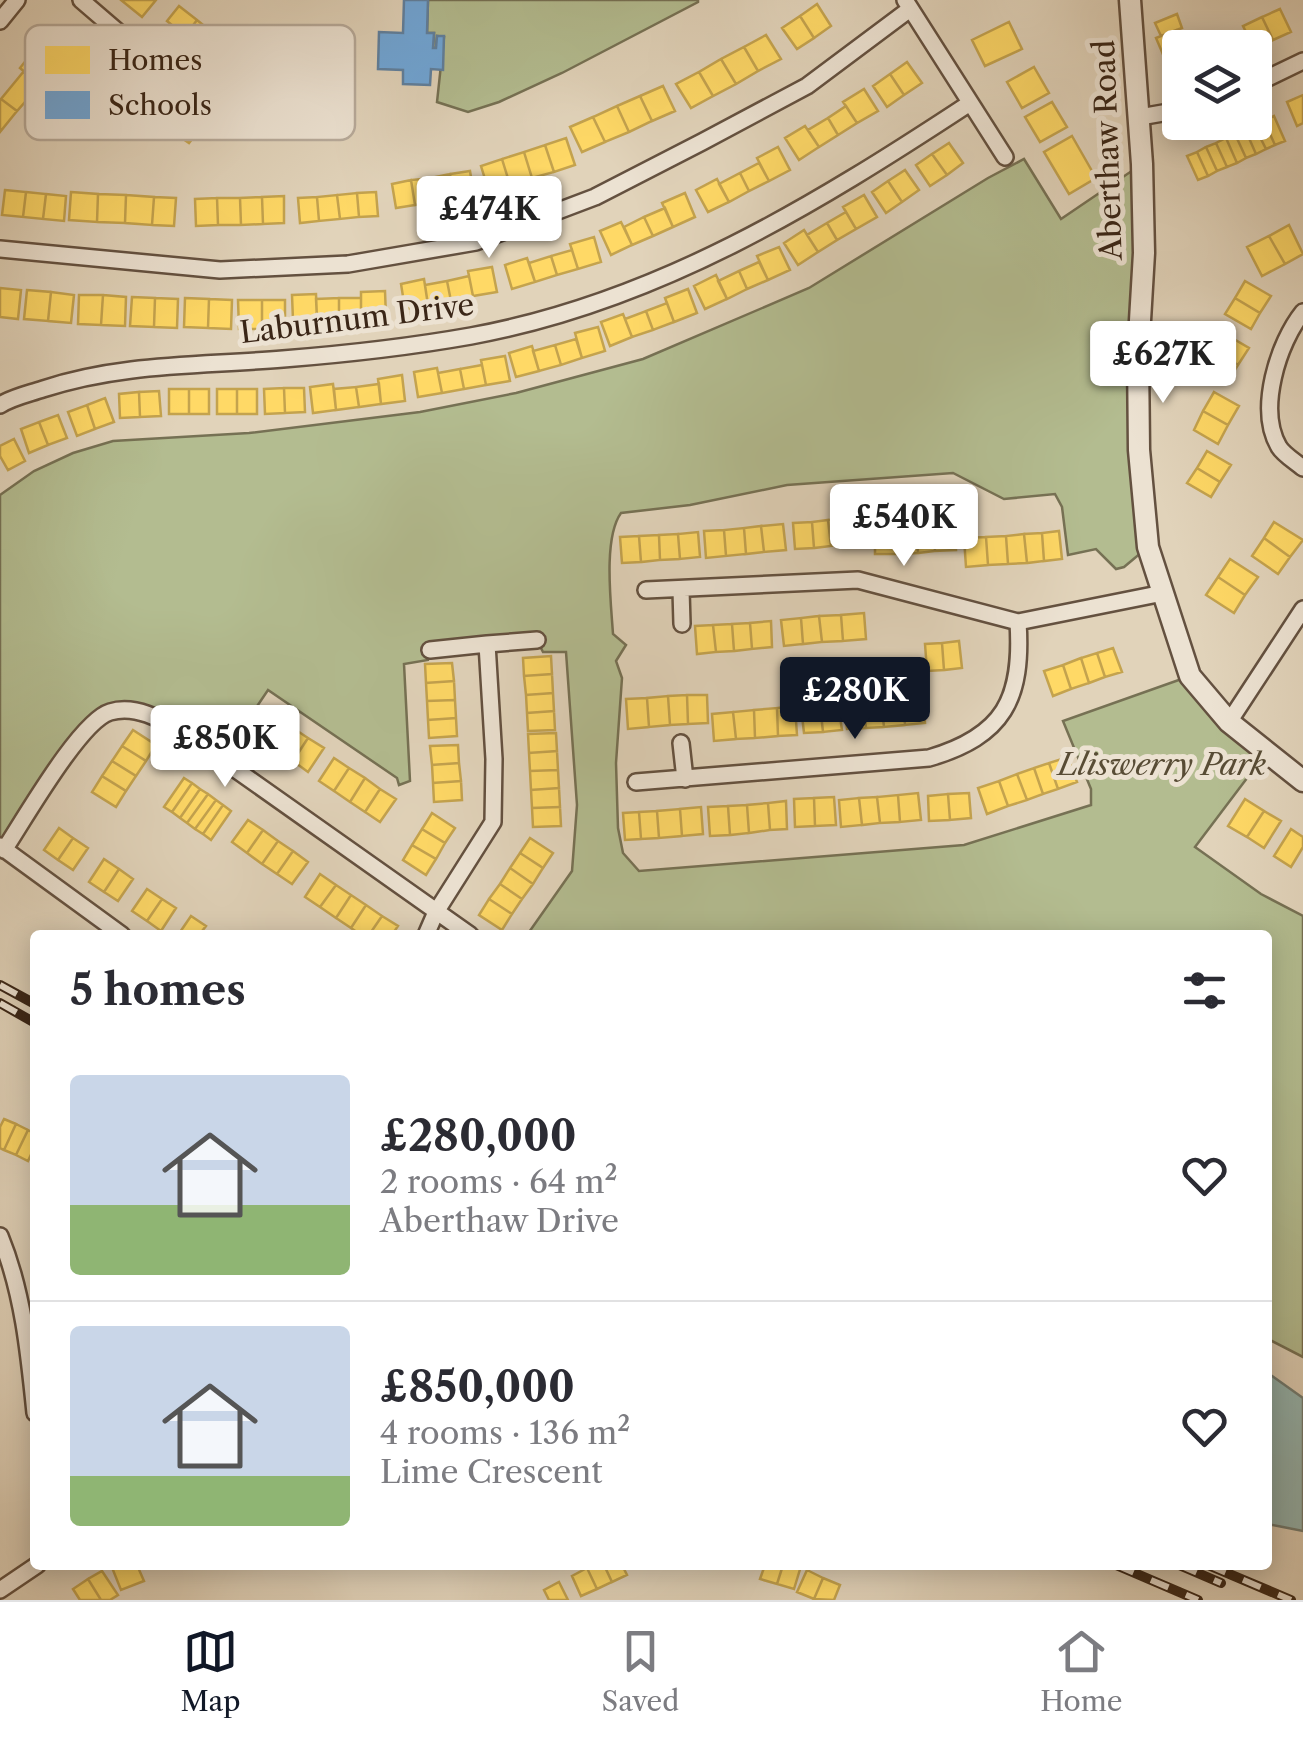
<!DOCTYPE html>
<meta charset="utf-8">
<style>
:root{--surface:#fff;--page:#f2f2f3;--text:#2b2b33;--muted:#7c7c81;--line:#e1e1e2;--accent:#111827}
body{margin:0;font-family:"Libre Caslon Text",serif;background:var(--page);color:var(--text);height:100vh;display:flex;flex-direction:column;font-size:38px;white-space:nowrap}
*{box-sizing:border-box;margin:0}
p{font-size:32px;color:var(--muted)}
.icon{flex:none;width:55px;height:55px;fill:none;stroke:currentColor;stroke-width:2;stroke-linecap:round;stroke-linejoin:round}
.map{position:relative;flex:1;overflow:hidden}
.panel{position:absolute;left:30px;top:930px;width:1242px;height:640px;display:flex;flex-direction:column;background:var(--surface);border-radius:10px;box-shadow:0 5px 25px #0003}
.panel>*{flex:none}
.fabs{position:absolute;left:1162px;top:30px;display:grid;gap:20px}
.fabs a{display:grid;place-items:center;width:110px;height:110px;border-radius:10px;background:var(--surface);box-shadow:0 5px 25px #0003;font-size:50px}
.price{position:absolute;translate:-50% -85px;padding:0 22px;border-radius:10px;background:#fff;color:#222;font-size:32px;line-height:65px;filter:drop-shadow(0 2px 5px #0008)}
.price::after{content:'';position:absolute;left:50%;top:60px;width:30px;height:22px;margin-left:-15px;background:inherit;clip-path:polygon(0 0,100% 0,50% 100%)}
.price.active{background:var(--accent);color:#fff}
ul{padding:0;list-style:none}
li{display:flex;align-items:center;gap:30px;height:250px;padding:0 40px}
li+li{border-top:2px solid var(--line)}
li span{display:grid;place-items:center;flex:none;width:280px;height:200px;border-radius:10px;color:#555}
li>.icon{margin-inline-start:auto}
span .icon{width:120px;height:120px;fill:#fffc;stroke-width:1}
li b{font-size:42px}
h2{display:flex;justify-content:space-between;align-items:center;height:120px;padding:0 40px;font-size:42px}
.tabs{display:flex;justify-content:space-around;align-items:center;height:140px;border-top:2px solid var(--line);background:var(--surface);font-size:28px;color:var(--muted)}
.tabs a{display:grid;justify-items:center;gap:5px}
.tabs .active{color:var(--accent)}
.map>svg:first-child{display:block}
.green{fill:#b3bc90;stroke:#767154;stroke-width:2.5}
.water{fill:#94b7b3;stroke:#707d75;stroke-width:2.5}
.homes{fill:#ffd966;stroke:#c4a34e;stroke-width:2.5}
.schools{fill:#6fa8dc;stroke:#5f81a1;stroke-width:2.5}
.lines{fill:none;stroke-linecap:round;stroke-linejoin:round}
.minor-casing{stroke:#645140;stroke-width:20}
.tertiary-casing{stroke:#645140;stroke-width:25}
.minor{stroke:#ece2d2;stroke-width:15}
.tertiary{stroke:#ece2d2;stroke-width:20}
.rail-casing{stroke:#3a2617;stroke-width:10}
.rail{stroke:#ece2d2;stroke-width:6;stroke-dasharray:19;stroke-linecap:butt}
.labels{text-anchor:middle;stroke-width:10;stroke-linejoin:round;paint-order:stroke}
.street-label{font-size:30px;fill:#3a2617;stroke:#ece2d2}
.park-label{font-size:30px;font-style:italic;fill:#584c35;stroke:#ece2d2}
.key{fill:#ece2d2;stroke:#b7aa9a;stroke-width:2.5}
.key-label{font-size:28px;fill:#3a2617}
</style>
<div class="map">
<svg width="1303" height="1600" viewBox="0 0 1303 1600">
<rect width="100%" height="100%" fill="#e1d3ba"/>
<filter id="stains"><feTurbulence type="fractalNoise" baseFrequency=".002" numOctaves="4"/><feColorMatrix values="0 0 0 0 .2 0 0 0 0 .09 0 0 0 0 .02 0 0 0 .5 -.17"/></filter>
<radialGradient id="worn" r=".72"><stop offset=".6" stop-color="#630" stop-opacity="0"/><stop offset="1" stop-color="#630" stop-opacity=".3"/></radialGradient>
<path class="green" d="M428,0H698V2L562,73L499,102L468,112L437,102L444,37L437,36L436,48H433L434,33H427Z
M1024,159L1061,219L1142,164L1148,547L1124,567L1116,569L1096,549L1068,555L1062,507L1055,494L1004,499L953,473L787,485L690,505L621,513C603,538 611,603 613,634L626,645L616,661L622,678L616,763L618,828L623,853L639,871L964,845L1091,805V789L1063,721L1190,676L1266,753L1195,847L1261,894L1303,916V1357L1268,1339V935H527L572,871L577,805L566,652H543L537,640L431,650L428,660L404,664L410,781L399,785L397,778L268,690L221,760L184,733L111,711L0,846V495L34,471L73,453L113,441L249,433L420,412L516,393L643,359L809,288L988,178Z"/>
<path class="water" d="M1268,1373L1303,1398V1531L1268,1524Z"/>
<path class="homes" d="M121,0H156L142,17Z
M817,4L831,26L814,38L800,16Z
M179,6L197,20L185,36L167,21Z
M1280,9L1291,32L1273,40L1262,17Z
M1177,14L1182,28L1161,36L1155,23Z
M800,16L814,38L797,49L782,28Z
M1262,17L1273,40L1255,49L1243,26Z
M197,20L214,34L202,50L185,36Z
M1009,22L1022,49L985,66L972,40Z
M1176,30L1182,45L1162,52L1156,38Z
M766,35L781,59L758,71L744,47Z
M1182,45L1180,62L1168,67L1162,52Z
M744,47L758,71L736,84L721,59Z
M35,49L55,66L40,85L20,68Z
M721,59L736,84L713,96L699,72Z
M907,62L922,83L904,95L890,74Z
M1034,67L1049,93L1022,108L1007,82Z
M24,71L40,85L17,111L1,99Z
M699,72L713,96L691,108L676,84Z
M890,74L904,95L887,107L873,86Z
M663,86L675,111L652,121L640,96Z
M864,89L878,111L857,123L843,102Z
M1303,95V123L1297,126L1287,102Z
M640,96L652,121L629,132L617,106Z
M1,99L17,111L0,132V100Z
M1052,102L1067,127L1040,142L1025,117Z
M617,106L629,132L605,142L593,117Z
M846,106L857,123L838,135L828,118Z
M187,114L203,125L189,143L173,132Z
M1274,116L1285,141L1275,145L1264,121Z
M593,117L605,142L582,152L570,127Z
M828,118L838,135L819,147L808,130Z
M1264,121L1275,145L1266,149L1254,125Z
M1254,125L1266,149L1256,154L1245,129Z
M805,126L819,147L799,160L785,138Z
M1245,129L1256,154L1246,158L1235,134Z
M1235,134L1246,158L1237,163L1226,138Z
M1072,136L1096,178L1069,194L1044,152Z
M566,138L575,165L554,172L545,145Z
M1226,138L1237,163L1227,167L1216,143Z
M949,143L963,163L947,175L932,154Z
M1216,143L1227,167L1217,171L1206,147Z
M545,145L554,172L532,178L524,152Z
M778,147L790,170L769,181L757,158Z
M1206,147L1217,171L1208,176L1197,152Z
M524,152L532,178L510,185L502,159Z
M1197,152L1208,176L1198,180L1187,156Z
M932,154L947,175L930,186L916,165Z
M502,159L510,185L489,192L481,166Z
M759,163L769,181L749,191L740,173Z
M905,170L919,190L902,202L888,181Z
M470,171L474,195L454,198L450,174Z
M740,173L749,191L729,202L719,184Z
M450,174L454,198L435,202L431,178Z
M431,178L435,202L415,205L411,180Z
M717,179L729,202L708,212L696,190Z
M411,180L415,205L396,208L392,184Z
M888,181L902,202L886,213L872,192Z
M5,190L26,192L23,217L2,215Z
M26,192L46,194L43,219L23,217Z
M71,192L98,194L97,222L69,220Z
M376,192L378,216L359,217L357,193Z
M357,193L359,217L340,219L337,195Z
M685,193L695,217L673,227L662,203Z
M46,194L66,196L64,221L43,219Z
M98,194L126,195L125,223L97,222Z
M126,195L154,197L152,225L125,223Z
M337,195L340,219L319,221L317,197Z
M864,195L877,217L856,229L843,207Z
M284,196V223L263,224L262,197Z
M154,197L176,198L174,226L152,225Z
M262,197L263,224L241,225L240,198Z
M317,197L319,221L300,223L298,198Z
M217,198L218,225L196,226L195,199Z
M217,198H240L241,225H218Z
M665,208L673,227L653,236L644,217Z
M846,212L856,229L837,240L827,223Z
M644,217L653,236L632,245L624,227Z
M621,222L632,245L611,255L600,231Z
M827,223L837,240L818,252L807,235Z
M1289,225L1303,254L1285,264L1269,236Z
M804,230L818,252L798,265L784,243Z
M1269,236L1285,264L1262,276L1247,247Z
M594,237L601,262L578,269L570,244Z
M779,247L790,270L768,280L757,256Z
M572,250L578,269L557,275L551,256Z
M551,256L557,275L535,282L529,263Z
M527,258L535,282L512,289L505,265Z
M759,262L768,280L747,289L739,271Z
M492,267L497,292L473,296L468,271Z
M739,271L747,289L727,299L718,281Z
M716,275L727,299L705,309L694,286Z
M469,276L473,296L451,301L447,281Z
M424,279L428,305L405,309L401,284Z
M447,281L451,301L428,305L425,285Z
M1245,281L1271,296L1260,313L1235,298Z
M0,288L21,290L18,319L0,317Z
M688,289L697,313L674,322L665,298Z
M27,290L51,292L48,321L24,319Z
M385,291L386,317L361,318V292Z
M51,292L74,295L71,323L48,321Z
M316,294L317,319L293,320L292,295Z
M79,295H103L101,325L78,324Z
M103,295L126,297L125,326L101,325Z
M132,297L155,298L154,327L130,326Z
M155,298L178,299L177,328L154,327Z
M185,298L209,299L208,328L184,327Z
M339,298V319H317L316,299Z
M339,298H361V318L339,319Z
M1235,298L1260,313L1251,329L1225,314Z
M209,299L232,300L231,329L208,328Z
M238,300H262V329H239Z
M262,300H285V329H262Z
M667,303L674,322L653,330L646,311Z
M646,311L653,330L632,337L625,319Z
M623,314L632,337L610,346L601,322Z
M598,327L605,351L582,358L575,333Z
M1227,335L1249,348L1238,365L1217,352Z
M576,339L582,358L561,365L555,345Z
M555,345L561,365L539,371L533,351Z
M532,346L539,371L516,377L509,353Z
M1217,352L1238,365L1228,381L1207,368Z
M505,356L510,381L486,385L481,360Z
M482,365L486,385L464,389L460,369Z
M437,368L442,393L418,397L414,372Z
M460,369L464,389L442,393L438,373Z
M402,375L405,401L381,404L378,379Z
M333,384L336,410L313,413L310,387Z
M379,384L381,404L359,407L356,387Z
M356,387L359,407L336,410L334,389Z
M284,388L285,413L265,414L264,389Z
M284,388H304L305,412L285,413Z
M169,389H189V414H169Z
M189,389H209V414H189Z
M217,389H237V414H217Z
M237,389H257V414H237Z
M159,391L161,416L140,417L139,392Z
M139,392L140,417L120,418L119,394Z
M1214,392L1239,406L1228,425L1203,411Z
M105,398L114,422L95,429L87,405Z
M87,405L95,429L77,436L68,412Z
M1203,411L1228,425L1218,444L1194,430Z
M58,415L67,438L48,445L39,422Z
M39,422L48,445L29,453L21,429Z
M14,439L25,461L8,470L0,456V446Z
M1207,451L1231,465L1220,482L1197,468Z
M1197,468L1220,482L1211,497L1187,483Z
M864,517L867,543L851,544L847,518Z
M847,518L851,544L831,546L828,520Z
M828,520L831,546L814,548L812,522Z
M812,522L814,548L795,549L793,523Z
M1274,522L1303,540L1290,557L1264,538Z
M954,523L956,550L935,551L933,524Z
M783,524L786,550L764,552L761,526Z
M933,524L935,551L918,553L916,525Z
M895,525H916L918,553L896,554Z
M895,525L896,554H875V527Z
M761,526L764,552L746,554L744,528Z
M744,528L746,554L726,556L724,530Z
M724,530L726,556L706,558L704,531Z
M1059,531L1062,559L1044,561L1042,533Z
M698,532L700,557L680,559L678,534Z
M1042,533L1044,561L1027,563L1024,534Z
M678,534L680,559L660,560L659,535Z
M1024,534L1027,563L1008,564L1006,536Z
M659,535L660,560L641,562L639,536Z
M639,536L641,562L622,563L620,537Z
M1006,536L1008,564L988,565L986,537Z
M986,537L988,565L966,567L964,538Z
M1264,538L1290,557L1278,574L1252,556Z
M1230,559L1258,577L1245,595L1218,577Z
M1218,577L1245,595L1234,613L1206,595Z
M864,613L866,639L843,641L841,615Z
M841,615L843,641L822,642L819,616Z
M819,616L822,642L803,644L801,618Z
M801,618L803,644L784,646L781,620Z
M771,621L772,647L752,649L750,623Z
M750,623L752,649L734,651L732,624Z
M732,624L734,651L716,652L713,625Z
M713,625L716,652L697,654L695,626Z
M959,641L962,668L944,670L942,643Z
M942,643L944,670L927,671L925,644Z
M1113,648L1122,672L1105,677L1097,653Z
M1097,653L1105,677L1089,683L1081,658Z
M551,656L552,674L524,676L523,658Z
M1081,658L1089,683L1071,689L1063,665Z
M452,663L454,681L426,683L425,664Z
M1063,665L1071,689L1053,696L1044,671Z
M552,674L553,693L526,695L524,676Z
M454,681L455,700L427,701L426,683Z
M553,693L554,711L527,713L526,695Z
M687,695H707L708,723L688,724Z
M687,695L688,724L670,725L668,696Z
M668,696L670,725L649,727L647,698Z
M923,696L925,723L905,725L903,699Z
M647,698L649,727L628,729L626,699Z
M903,699L905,725L884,727L881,701Z
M455,700L456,718L428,720L427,701Z
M881,701L884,727L866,728L863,703Z
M863,703L866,728L847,729L844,705Z
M838,704L842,730L823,732L820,705Z
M820,705L823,732L804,733L801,707Z
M795,706L797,735L778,736L777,708Z
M262,708L277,718L262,741L247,731Z
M777,708L778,736L755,738L754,710Z
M754,710L755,738L736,739L733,712Z
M554,711L555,730L528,731L527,713Z
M733,712L736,739L714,741L712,714Z
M277,718L293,728L278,751L262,741Z
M456,718L457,736L429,738L428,720Z
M293,728L308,738L293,761L278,751Z
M133,730L156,745L146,761L122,746Z
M556,733L557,751L529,753L528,734Z
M308,738L324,748L308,772L293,761Z
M458,745L459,763L432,765L430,746Z
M122,746L146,761L136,776L112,761Z
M557,751L558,770L530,771L529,753Z
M1068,757L1077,782L1058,789L1049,763Z
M334,758L349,768L334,791L319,781Z
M112,761L136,776L126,791L102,776Z
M459,763L461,781L433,783L432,765Z
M1049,763L1058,789L1043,794L1034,768Z
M349,768L365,778L350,802L334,791Z
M1034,768L1043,794L1027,800L1017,774Z
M558,770L559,788L531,790L530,771Z
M1017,774L1027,800L1008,806L999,781Z
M102,776L126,791L116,807L92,792Z
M184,778L192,783L172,812L164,807Z
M365,778L380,789L365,812L350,802Z
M461,781L462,800L434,802L433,783Z
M999,781L1008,806L987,814L978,788Z
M192,783L200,789L180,818L172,812Z
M559,788L560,807L532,808L531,790Z
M200,789L208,794L187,823L180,818Z
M380,789L396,799L380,822L365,812Z
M918,793L921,820L900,822L898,795Z
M969,793L971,818L950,820L948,794Z
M208,794L216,800L195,829L187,823Z
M948,794L950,820L929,821L928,796Z
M898,795L900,822L880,823L877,797Z
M834,797L836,825L815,826L814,798Z
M877,797L880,823L862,825L859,798Z
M814,798L815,826L795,827L794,799Z
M859,798L862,825L841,827L839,800Z
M1245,799L1264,811L1247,837L1228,826Z
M216,800L223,805L203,834L195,829Z
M786,801L787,829L770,830L768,803Z
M768,803L770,830L749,833L747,805Z
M223,805L231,811L211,840L203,834Z
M747,805L749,833L730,835L728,806Z
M728,806L730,835L710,836L708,807Z
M560,807L561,826L533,827L532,808Z
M701,807L703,834L682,836L680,809Z
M680,809L682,836L659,838L657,811Z
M657,811L659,838L641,839L639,812Z
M1264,811L1281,821L1264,848L1247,837Z
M639,812L641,839L625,840L623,813Z
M432,813L455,828L445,843L422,829Z
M248,820L263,830L247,853L232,842Z
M59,828L73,838L58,860L44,850Z
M422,829L445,843L436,859L412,845Z
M1291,829L1303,837V847L1291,867L1274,856Z
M263,830L278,841L262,864L247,853Z
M73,838L88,848L73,870L58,860Z
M530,838L553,853L543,868L520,853Z
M278,841L293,851L277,874L262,864Z
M412,845L436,859L426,875L403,860Z
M293,851L308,862L292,884L277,874Z
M520,853L543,868L533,884L510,868Z
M104,859L119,869L104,892L89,882Z
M510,868L533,884L522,899L500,884Z
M119,869L133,879L118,901L104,892Z
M320,874L336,885L320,907L305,897Z
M500,884L522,899L512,914L489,899Z
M336,885L351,895L336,918L320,907Z
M147,889L162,899L147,921L132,911Z
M351,895L366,905L351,928L336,918Z
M162,899L176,908L161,931L147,921Z
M489,899L512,914L502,930L479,915Z
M366,905L382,916L369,935H361L351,928Z
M191,916L206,926L199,935H178Z
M382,916L398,926L392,935H369Z
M4,1119L16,1124L4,1150L0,1148V1127Z
M16,1124L28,1130L16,1155L4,1150Z
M28,1130L35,1134V1146L28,1161L16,1155Z
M111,1565H137L144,1581L121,1590Z
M594,1565H604L612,1582L597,1589L587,1568Z
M604,1565H622L627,1575L612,1582Z
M765,1565H783L777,1584L760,1579Z
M783,1565L801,1566L794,1589L777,1584Z
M587,1568L597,1589L581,1596L572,1576Z
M807,1570L823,1578L814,1599L797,1592Z
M102,1571L118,1595L110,1600H101L88,1579Z
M823,1578L840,1585L834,1600L814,1599Z
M88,1579L101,1600H80L73,1589Z
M559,1582L568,1600H549L544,1590Z"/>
<path class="schools" d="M404,0H428L427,33H434L433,48H436L437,36H444L443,70L431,69L430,85L403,84V70L378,69L379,32L403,33Z"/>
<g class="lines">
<g class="minor-casing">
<path id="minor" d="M81,0L188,92
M905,0L1005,157
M0,21L17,0
M1255,84L1303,61
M1140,117L1180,110
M0,249L220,270L348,264L476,242L595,197L702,142L807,86L910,9
M1303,312C1278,343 1257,410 1279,447C1284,455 1296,462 1303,468
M0,405C13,397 28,394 43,389C122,363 201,366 283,359C346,354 409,347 471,336C657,302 815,205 970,103
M646,590L858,580L1018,622L1163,593
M681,590L682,624
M430,650L487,644
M1229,722L1303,609
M681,743L685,779
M636,782L929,758C1004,736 1023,699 1018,622
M0,846L122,935
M4,850C24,820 80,721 110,712C136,704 162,720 184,733L470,935
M426,935L436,912L493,822L494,759L487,644L537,640
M0,1236C23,1292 29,1353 35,1413
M0,1590L37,1565"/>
</g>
<g class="tertiary-casing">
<path id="tertiary" d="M1130,0L1142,164L1144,253L1138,354L1139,450L1148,547L1190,676L1229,722L1303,781"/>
</g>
<use href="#minor" class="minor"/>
<use href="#tertiary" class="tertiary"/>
<g class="rail-casing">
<path id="rail" d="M0,985L35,1004
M0,1003L35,1023
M1116,1565L1198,1600
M1179,1565L1221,1583
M1208,1565L1291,1600"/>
</g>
<use href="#rail" class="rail"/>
</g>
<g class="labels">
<g class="street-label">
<text transform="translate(1108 150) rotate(-92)" y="10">Aberthaw Road</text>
<text transform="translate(357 319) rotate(-7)" y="10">Laburnum Drive</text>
</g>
<g class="park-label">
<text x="1162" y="775">Lliswerry Park</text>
</g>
</g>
<rect x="25" y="25" width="330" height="115" rx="15" class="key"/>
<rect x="45" y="46" width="45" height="28" fill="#ffd966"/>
<rect x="45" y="91" width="45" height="28" fill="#6fa8dc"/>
<g class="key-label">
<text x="108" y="70">Homes</text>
<text x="108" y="115">Schools</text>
</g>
<rect width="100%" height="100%" filter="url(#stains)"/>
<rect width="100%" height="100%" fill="url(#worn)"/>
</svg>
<div class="fabs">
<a><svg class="icon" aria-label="layers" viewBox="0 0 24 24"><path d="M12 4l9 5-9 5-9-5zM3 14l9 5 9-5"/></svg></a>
</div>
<b class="price" style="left:489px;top:261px">£474K</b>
<b class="price" style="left:1163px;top:406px">£627K</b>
<b class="price" style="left:904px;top:569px">£540K</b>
<b class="price active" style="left:855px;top:742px">£280K</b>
<b class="price" style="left:225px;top:790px">£850K</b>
<section class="panel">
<h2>5 homes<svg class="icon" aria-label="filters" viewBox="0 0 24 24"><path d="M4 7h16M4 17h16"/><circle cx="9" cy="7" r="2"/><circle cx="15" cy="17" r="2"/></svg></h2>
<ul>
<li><span style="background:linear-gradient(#c9d6e8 65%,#8fb573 0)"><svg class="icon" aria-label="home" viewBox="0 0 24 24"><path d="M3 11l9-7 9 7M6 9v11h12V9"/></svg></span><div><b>£280,000</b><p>2 rooms · 64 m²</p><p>Aberthaw Drive</p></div><svg class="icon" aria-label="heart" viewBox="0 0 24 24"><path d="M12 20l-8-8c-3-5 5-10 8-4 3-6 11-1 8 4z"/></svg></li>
<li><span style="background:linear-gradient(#c9d6e8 75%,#8fb573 0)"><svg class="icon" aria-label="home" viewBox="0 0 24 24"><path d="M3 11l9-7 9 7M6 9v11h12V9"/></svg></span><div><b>£850,000</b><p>4 rooms · 136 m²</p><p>Lime Crescent</p></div><svg class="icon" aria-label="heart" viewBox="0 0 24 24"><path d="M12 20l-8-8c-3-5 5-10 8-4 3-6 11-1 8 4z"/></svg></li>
</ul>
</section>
</div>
<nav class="tabs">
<a class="active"><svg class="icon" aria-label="map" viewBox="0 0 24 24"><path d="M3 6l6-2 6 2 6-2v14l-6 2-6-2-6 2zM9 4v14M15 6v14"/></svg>Map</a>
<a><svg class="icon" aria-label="saved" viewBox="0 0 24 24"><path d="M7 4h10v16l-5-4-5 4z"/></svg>Saved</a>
<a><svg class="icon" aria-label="home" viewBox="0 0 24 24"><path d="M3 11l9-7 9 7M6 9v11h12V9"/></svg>Home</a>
</nav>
